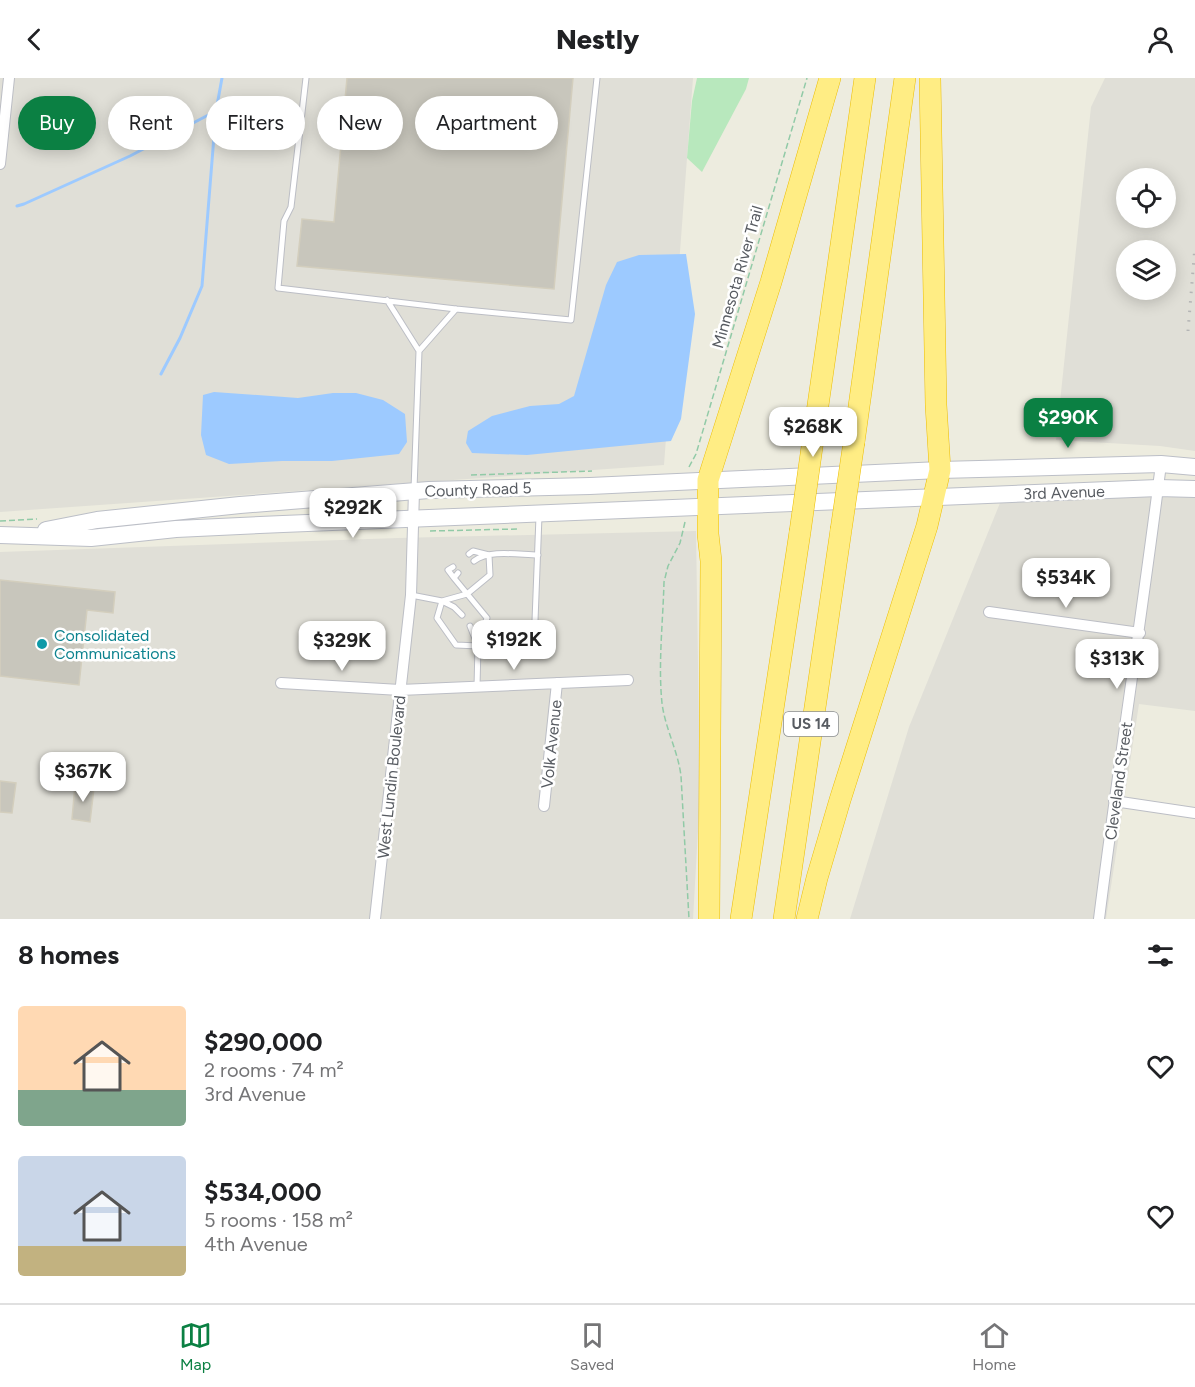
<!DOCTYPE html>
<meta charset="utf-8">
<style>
:root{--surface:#fff;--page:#f2f2f2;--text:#202124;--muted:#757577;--line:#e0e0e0;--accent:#0b8043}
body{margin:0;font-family:Figtree,sans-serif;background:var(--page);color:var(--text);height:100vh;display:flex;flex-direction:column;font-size:22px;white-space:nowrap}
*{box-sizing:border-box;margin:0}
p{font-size:20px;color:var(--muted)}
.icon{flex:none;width:33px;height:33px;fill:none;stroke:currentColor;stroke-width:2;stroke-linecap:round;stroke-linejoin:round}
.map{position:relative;height:841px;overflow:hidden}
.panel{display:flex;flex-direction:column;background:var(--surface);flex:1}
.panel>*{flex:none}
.hud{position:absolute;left:18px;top:18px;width:600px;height:54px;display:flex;gap:12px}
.buttons{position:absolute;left:1116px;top:90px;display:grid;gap:12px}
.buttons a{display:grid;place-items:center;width:60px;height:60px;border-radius:50%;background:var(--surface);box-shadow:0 3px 15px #0003;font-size:30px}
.price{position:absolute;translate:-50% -51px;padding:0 14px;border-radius:12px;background:#fff;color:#222;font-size:20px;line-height:39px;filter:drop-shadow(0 2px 3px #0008)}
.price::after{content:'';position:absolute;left:50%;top:36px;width:18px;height:14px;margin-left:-9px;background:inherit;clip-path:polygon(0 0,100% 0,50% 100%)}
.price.selected{background:var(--accent);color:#fff}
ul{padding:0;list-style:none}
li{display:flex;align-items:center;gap:18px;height:150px;padding:0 18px}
li span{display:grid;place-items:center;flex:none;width:168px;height:120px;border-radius:6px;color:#555}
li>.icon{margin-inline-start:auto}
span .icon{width:72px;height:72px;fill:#fffc;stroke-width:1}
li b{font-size:26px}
h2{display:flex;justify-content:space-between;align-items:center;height:72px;padding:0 18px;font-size:26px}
.chip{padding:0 21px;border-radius:27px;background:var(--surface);box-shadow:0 3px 15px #0003;font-size:21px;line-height:54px}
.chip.selected{background:var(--accent);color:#fff}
header{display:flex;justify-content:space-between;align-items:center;height:78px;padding:0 18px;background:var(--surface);font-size:27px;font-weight:800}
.menu{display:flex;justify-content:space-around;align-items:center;height:84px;border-top:2px solid var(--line);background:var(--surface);font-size:16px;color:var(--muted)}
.menu a{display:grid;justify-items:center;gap:3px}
.menu .selected{color:var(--accent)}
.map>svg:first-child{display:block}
.industrial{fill:#e0dfd7;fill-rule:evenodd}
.green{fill:#b8e8bd}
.water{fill:#9dcaff}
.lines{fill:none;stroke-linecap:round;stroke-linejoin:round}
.stream{stroke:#9dcaff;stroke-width:3}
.building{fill:#c8c6bc;stroke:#d3cebd;stroke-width:1.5}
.lane-casing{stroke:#bcbec5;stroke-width:7}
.street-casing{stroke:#bcbec5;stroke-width:12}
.secondary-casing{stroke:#bcbfc7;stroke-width:18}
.highway-casing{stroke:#ecbd00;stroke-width:22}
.path{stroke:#91caa7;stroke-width:1.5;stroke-dasharray:6 3;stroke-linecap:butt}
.lane{stroke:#fff;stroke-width:5}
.street{stroke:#fff;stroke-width:10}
.secondary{stroke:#fff;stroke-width:16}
.highway{stroke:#ffed84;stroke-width:21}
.rail{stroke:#b4b5b5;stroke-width:3;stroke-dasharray:1.5 8;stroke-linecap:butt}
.highway-bridge-casing{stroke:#ecbd00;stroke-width:22;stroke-linecap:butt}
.highway-bridge{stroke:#ffed84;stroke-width:21}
.culture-dot{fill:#0f9aa8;stroke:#fff;stroke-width:2}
.labels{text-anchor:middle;stroke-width:5;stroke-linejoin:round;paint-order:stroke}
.shield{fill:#fff;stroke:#8a8d91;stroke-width:1.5}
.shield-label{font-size:15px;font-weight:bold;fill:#585c62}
.street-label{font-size:16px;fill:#585c62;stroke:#fff}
.culture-label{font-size:16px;fill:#0d838f;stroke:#fff;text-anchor:start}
</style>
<header><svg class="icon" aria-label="back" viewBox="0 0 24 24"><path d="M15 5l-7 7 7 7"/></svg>Nestly<svg class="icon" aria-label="person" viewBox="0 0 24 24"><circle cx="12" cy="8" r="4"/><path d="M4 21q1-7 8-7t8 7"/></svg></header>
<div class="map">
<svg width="1195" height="841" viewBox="0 0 1195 841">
<rect width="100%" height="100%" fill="#edecdf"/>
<path class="industrial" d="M0,0H693L664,387L0,434Z
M1105,0H1195V373L1160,368L1056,362L1091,29ZM1166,100V140H1126V100ZM1166,172V212H1126V172Z
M1146,416L1195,417V633L1139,626L1106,841H850L909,649L1000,425Z
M696,453L700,717L693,841H0V474L398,460Z"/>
<path class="green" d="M697,0H749L746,11L702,94L687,80L692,23Z"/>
<path class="water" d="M686,176L695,236L681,341L671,363L527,377L472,375L466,365L468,353L492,338L530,328L559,326L574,318L606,207L617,184L639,177Z
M214,314L298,320L333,315H356L383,322L405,336L407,364L399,376L332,383H282L229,386L206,377L201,357L203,317Z"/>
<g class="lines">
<path class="stream" d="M17,128L24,126L130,78L216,33
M161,296L180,260L202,208L216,33L222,0"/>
</g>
<path class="building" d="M347,0H573L554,211L297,188L302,141L334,144Z
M0,502L115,514L113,535L87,532L79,607L0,598Z
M0,703L16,705L12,735L0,734Z
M75,707L94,710L90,744L72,741Z"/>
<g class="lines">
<g class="lane-casing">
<path id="lane" d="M306,0L291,129L284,143L278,210L456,231L571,242L597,0
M387,222L419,273
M414,411L419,273L456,231
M474,483C489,471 520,477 538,477
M453,489L448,492L454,500
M458,495L454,500L487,540L478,568L470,548
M411,517L442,523L437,540L456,567L478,568
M462,537L454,529L442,523L467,516L490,497L489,477L473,473L469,476
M477,609L478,568L534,569L539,438"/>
</g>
<g class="street-casing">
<path id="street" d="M0,86L9,0
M989,534L1140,555
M281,605L400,612L628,602
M1114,723L1195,735
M544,728L557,605
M375,841L411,517L414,413
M1099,841C1118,689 1142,538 1161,386"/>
</g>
<g class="secondary-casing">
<path id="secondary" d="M46,452L97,442L240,427L429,412L590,408L940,392L1161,386L1195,389
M0,457L91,460L176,451L283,446L1158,410L1195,411"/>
</g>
<g class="highway-casing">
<path id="highway" d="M813,362L865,0
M854,364L905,0
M709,841L711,483L708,456V402L771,204L830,0
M741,841L800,454
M784,841L841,452
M807,841L817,800L840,722L927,448L940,392L936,327L930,0"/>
</g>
<path class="path" d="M689,389L696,376L807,0
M471,397L592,393
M0,443L37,441
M685,444L680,465L668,488L664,504C663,544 658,586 662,625C665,650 678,673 681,698L689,841
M430,453L517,451"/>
<use href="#lane" class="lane"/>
<use href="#street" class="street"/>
<use href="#secondary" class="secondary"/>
<use href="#highway" class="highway"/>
<path class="rail" d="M1188,253L1195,168"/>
<g class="highway-bridge-casing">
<path id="highway-bridge" d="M841,452L854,364
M800,454L813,362"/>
</g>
<use href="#highway-bridge" class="highway-bridge"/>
</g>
<circle class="culture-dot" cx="42" cy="566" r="6"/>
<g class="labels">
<rect class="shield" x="784" y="634" width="54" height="24" rx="4.5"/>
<g class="shield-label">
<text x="811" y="651">US 14</text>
</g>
<g class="street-label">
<text transform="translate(737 199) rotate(-74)" y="6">Minnesota River Trail</text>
<text transform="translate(478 411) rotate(-2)" y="6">County Road 5</text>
<text transform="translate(1064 414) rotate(-2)" y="6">3rd Avenue</text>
<text transform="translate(551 666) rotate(-84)" y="6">Volk Avenue</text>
<text transform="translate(391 699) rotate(-84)" y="6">West Lundin Boulevard</text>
<text transform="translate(1118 703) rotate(-82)" y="6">Cleveland Street</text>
</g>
<g class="culture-label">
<text x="54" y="563">Consolidated<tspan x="54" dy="18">Communications</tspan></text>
</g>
</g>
</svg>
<div class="buttons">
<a><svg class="icon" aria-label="locate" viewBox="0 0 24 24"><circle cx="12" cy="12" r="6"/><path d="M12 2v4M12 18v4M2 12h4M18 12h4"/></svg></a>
<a><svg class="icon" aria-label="layers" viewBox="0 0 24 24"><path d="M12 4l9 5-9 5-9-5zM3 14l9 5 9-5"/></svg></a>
</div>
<b class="price selected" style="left:1068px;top:371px">$290K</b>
<b class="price" style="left:813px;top:380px">$268K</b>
<b class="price" style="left:353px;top:461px">$292K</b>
<b class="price" style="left:1066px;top:531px">$534K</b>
<b class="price" style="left:514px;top:593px">$192K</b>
<b class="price" style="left:342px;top:594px">$329K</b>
<b class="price" style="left:1117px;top:612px">$313K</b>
<b class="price" style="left:83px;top:725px">$367K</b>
<div class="hud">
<a class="chip selected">Buy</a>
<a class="chip">Rent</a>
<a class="chip">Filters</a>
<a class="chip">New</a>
<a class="chip">Apartment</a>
</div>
</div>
<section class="panel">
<h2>8 homes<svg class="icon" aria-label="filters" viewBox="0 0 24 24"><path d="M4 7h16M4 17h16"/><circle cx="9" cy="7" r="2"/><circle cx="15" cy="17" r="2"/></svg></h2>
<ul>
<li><span style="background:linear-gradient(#ffd9b3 70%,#7fa58c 0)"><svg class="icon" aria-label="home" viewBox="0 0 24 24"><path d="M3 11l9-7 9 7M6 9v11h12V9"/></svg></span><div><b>$290,000</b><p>2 rooms · 74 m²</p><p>3rd Avenue</p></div><svg class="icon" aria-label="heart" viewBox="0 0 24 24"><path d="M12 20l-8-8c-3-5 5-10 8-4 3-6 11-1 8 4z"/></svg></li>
<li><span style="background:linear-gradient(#c9d6e8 75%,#c2b280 0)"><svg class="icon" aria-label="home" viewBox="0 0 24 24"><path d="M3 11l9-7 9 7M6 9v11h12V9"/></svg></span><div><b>$534,000</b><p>5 rooms · 158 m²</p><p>4th Avenue</p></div><svg class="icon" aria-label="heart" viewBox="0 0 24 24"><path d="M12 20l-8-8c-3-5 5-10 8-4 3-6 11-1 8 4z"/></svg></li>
</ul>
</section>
<nav class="menu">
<a class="selected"><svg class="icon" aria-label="map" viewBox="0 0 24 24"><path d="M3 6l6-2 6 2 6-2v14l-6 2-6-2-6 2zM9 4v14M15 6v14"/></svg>Map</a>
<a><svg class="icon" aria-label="saved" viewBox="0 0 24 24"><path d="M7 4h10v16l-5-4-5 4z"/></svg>Saved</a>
<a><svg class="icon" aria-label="home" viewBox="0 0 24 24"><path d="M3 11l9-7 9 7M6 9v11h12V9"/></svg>Home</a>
</nav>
